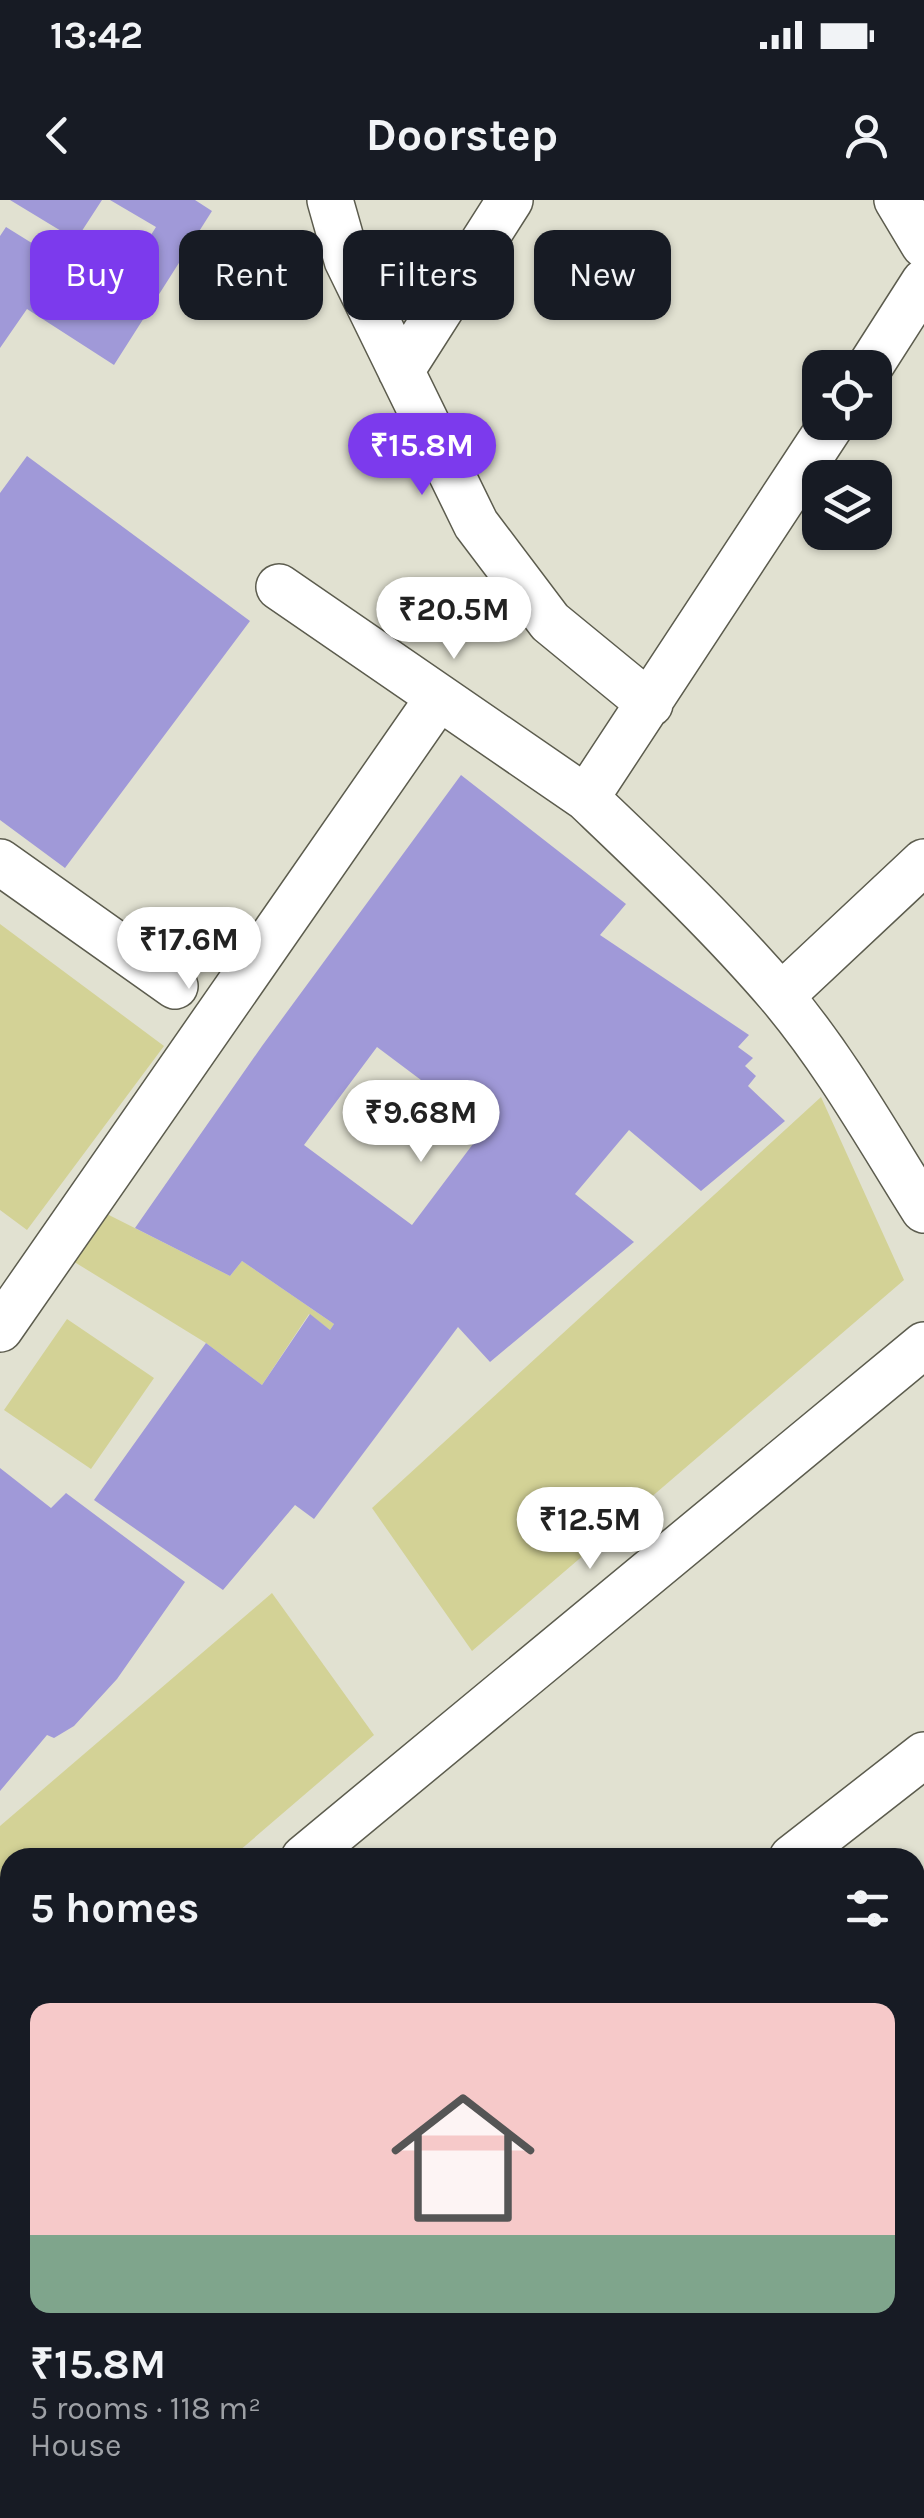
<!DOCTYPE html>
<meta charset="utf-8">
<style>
:root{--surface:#171b24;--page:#20242c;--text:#f1f3f6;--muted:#9ea1a6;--line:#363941;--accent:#7c3aed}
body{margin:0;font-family:Karla,sans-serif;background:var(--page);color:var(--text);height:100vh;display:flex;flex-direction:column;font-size:38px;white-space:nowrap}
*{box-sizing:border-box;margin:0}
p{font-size:32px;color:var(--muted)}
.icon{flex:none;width:55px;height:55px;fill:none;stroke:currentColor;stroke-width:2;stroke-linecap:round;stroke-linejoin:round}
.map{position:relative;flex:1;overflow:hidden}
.drawer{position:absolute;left:0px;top:1648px;width:925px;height:672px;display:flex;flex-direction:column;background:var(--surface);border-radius:30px 30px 0 0;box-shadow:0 2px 8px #0004}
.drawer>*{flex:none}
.hud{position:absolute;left:30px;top:30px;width:865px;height:90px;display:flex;gap:20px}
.fabs{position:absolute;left:802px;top:150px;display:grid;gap:20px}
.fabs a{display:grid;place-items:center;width:90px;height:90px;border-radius:20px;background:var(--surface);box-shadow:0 2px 8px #0004;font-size:50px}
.price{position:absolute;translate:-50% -85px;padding:0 22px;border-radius:35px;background:#fff;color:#222;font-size:32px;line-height:65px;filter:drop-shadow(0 2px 5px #0008)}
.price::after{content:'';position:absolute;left:50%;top:60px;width:30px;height:22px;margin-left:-15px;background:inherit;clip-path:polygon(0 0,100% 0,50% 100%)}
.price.current{background:var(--accent);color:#fff}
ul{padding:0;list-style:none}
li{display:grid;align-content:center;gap:20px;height:530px;padding:0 30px}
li+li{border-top:2px solid var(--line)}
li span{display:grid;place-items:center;height:310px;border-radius:20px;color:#555}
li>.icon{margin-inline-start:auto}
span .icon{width:180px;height:180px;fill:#fffc;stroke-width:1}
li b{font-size:42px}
h2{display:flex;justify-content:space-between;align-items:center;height:120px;padding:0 30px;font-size:42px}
.pill{padding:0 35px;border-radius:20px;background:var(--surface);box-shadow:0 2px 8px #0004;font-size:35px;line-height:90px}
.pill.current{background:var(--accent);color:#fff}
.status{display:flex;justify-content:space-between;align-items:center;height:70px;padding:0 50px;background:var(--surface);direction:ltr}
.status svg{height:28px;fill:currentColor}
header{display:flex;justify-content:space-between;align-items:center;height:130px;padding:0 30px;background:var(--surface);font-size:45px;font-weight:700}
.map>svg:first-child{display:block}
.green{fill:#d3d296}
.building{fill:#a099d8;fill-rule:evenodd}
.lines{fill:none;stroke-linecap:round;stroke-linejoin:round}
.street-casing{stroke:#5c5c4e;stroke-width:48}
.street{stroke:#fff;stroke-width:45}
</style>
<div class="status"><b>13:42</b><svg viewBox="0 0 49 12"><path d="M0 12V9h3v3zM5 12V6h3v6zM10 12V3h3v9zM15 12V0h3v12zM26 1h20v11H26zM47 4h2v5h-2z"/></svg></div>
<header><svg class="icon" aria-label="back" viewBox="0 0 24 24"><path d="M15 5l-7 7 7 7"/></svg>Doorstep<svg class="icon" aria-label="person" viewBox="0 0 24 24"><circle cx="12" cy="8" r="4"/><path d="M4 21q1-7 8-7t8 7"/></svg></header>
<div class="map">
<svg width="924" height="2318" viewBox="0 0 924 2318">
<rect width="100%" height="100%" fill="#e1e1d1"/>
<path class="green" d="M0,724L164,846L27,1030L0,1010Z
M821,897L904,1080L472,1451L372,1308Z
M95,1008L230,1076L242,1061L334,1124L330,1130L309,1114L262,1185L206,1143L63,1055Z
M67,1119L154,1178L91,1269L4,1210Z
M272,1393L374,1535L232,1657L10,1658V1849L0,1858V1626Z"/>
<path class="building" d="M10,0H102L76,40Z
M110,0H195L212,11L114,165L27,109L0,148V36L6,27L114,94L156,27Z
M27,256L250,421L65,668L0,620V293Z
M461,575L626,704L600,735L749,835L738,847L753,858L745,866L756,876L748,886L785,921L701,991L629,930L575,994L634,1042L490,1162L458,1127L314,1319L295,1305L223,1390L94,1300L206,1143L262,1185L310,1114L330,1130L334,1124L242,1061L230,1076L135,1028L262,846ZM377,847L485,928L412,1025L304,945Z
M0,1268L51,1308L66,1293L185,1382L117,1479L74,1526L54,1538L47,1535L0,1591Z"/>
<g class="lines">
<g class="street-casing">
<path id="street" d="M330,0L347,60L476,324L550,422L650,504
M897,0L924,45
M869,168L924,82
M401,171L510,0
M833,222L586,598C652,661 719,724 779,794C835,860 878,937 924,1010
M279,387L586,598
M0,662L175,786
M781,796L924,662
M0,1129L439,497
M304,1658L924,1145
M792,1658L924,1555
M0,1909L10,1901
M0,2162L10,2179
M915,2215L924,2205
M0,2298L10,2287
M93,2310L98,2318
M861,2310L869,2318"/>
</g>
<use href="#street" class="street"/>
</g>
</svg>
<div class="fabs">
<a><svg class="icon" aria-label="locate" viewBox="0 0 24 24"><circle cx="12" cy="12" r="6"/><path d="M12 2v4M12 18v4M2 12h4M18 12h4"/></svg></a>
<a><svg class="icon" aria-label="layers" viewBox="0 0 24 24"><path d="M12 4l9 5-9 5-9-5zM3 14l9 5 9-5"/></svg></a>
</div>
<b class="price current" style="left:422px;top:298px">₹15.8M</b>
<b class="price" style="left:454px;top:462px">₹20.5M</b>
<b class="price" style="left:189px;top:792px">₹17.6M</b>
<b class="price" style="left:421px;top:965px">₹9.68M</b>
<b class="price" style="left:590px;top:1372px">₹12.5M</b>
<div class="hud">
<a class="pill current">Buy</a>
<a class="pill">Rent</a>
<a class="pill">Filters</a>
<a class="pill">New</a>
</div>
<section class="drawer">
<h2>5 homes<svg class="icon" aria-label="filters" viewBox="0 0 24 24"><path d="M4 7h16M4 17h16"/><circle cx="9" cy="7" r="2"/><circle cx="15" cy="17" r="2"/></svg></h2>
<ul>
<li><span style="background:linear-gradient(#f6c9c9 75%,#7fa58c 0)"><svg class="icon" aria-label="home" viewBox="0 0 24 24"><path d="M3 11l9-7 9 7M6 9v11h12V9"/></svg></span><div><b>₹15.8M</b><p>5 rooms · 118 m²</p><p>House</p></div></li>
</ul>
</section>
</div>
